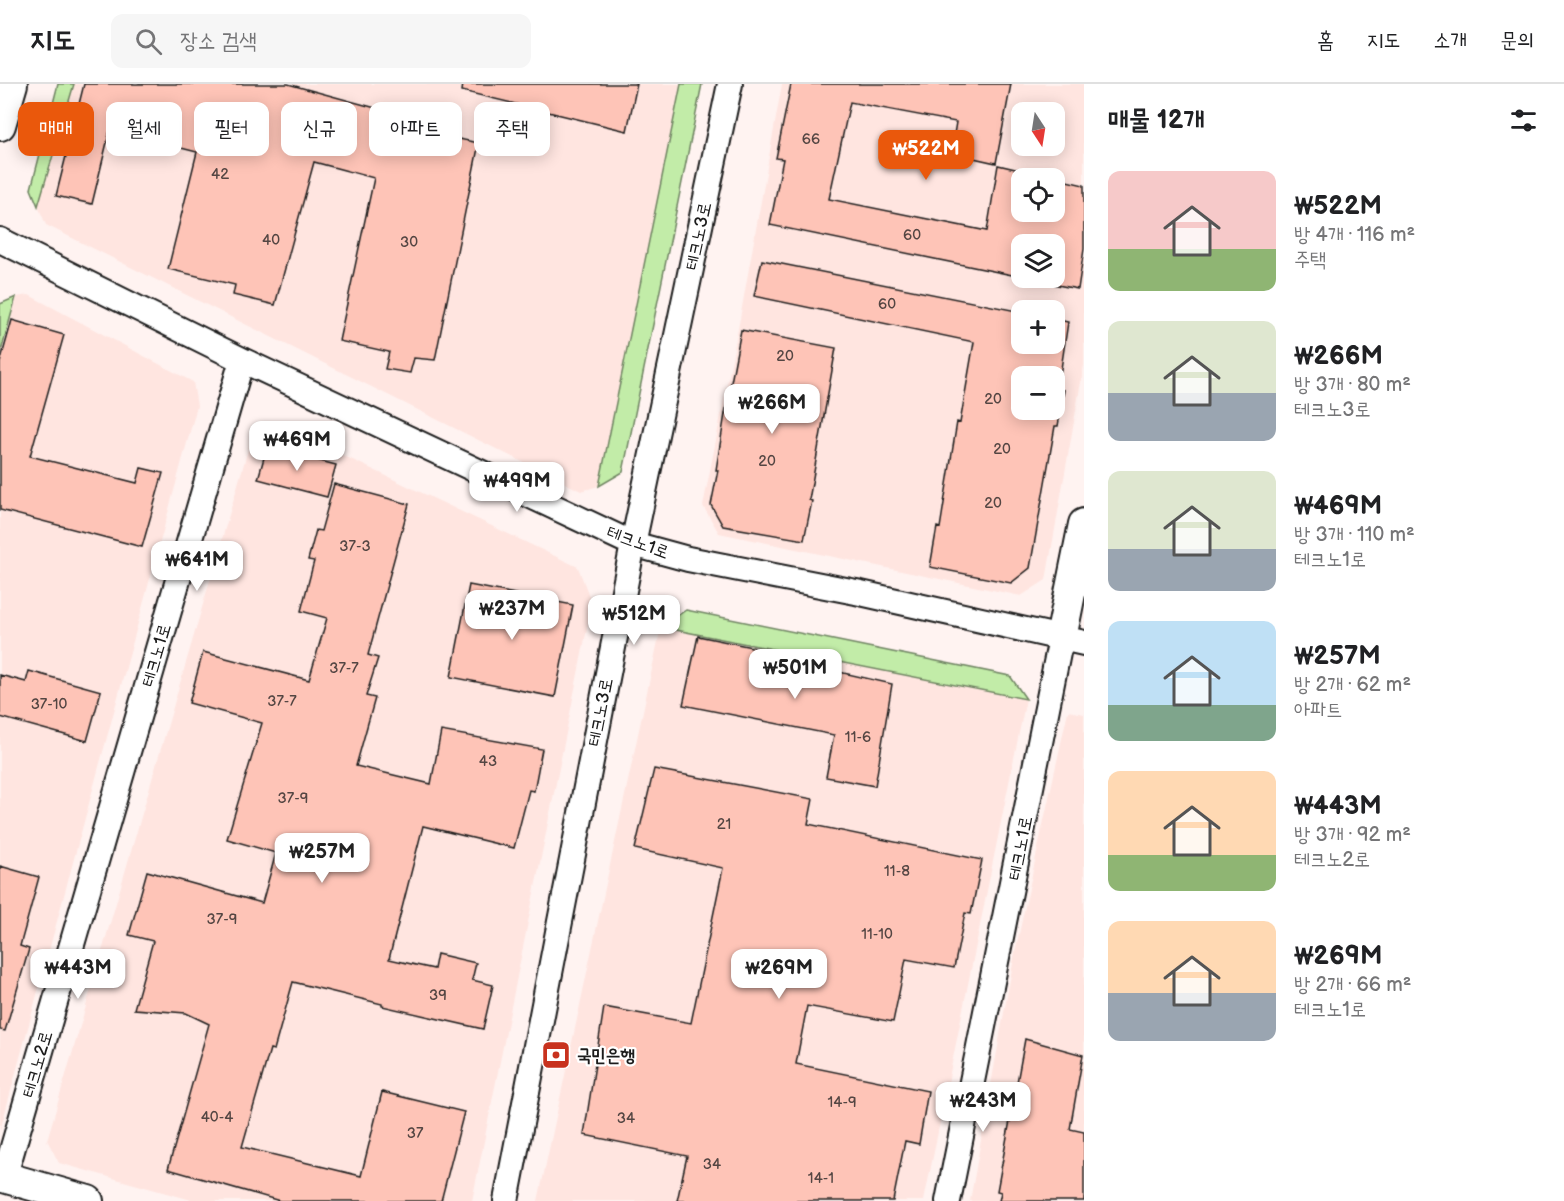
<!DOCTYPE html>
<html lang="ko">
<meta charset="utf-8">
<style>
:root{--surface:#fff;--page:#f6f6f6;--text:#202124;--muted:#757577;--line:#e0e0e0;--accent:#ea580c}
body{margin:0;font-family:"Balsamiq Sans","Poor Story",sans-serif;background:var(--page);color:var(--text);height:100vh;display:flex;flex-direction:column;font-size:22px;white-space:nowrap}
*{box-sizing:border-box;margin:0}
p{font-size:20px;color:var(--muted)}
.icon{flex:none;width:33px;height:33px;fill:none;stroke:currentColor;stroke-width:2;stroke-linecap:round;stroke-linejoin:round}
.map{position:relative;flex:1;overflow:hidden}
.details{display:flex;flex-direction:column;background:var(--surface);width:480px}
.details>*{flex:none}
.top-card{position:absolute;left:18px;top:18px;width:570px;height:54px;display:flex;gap:12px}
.needle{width:39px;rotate:168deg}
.buttons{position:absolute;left:1011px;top:18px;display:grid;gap:12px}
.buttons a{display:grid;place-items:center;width:54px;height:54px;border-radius:12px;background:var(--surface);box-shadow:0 3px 15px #0003;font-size:30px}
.price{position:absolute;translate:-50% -51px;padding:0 14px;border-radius:12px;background:#fff;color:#222;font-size:20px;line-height:39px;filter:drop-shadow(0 2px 3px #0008)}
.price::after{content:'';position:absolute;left:50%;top:36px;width:18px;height:14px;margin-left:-9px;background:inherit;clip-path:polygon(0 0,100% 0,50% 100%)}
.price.current{background:var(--accent);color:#fff}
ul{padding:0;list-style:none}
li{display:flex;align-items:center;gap:18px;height:150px;padding:0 24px}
li span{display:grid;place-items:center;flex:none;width:168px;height:120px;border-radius:12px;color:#555}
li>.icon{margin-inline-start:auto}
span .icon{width:72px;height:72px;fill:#fffc;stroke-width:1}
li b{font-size:26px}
h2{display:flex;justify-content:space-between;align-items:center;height:72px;padding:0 24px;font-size:26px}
.chip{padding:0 21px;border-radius:12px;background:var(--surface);box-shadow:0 3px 15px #0003;font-size:21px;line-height:54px}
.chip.current{background:var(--accent);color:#fff}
header{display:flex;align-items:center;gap:36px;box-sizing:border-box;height:84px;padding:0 30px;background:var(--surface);border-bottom:2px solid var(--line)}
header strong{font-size:28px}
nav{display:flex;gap:33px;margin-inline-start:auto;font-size:21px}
.search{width:420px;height:54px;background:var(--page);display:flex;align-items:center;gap:15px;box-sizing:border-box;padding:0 21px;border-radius:12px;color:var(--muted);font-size:22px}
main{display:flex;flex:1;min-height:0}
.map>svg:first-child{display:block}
.built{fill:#ffe5e0;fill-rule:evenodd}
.green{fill:#c2eca8;stroke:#6f8462;stroke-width:1.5}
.building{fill:#fec4b7;stroke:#1c1c1c;stroke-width:1.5;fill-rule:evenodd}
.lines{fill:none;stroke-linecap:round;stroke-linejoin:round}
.minor-casing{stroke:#1c1c1c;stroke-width:28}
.major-casing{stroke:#1c1c1c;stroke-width:34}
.minor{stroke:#fff;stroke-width:24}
.major{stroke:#fff;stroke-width:30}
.labels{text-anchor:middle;stroke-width:4.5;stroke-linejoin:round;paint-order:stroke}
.number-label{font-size:15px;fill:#544643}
.street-label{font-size:18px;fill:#1c1c1c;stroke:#fff}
.poi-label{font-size:18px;font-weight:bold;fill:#1c1c1c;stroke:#fff;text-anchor:start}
</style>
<header>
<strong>지도</strong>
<div class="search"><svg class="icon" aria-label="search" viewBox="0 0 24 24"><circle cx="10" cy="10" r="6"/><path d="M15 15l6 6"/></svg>장소 검색</div>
<nav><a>홈</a><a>지도</a><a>소개</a><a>문의</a></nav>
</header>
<main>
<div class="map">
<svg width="1084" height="1117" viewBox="0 0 1084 1117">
<rect width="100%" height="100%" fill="#fff3f1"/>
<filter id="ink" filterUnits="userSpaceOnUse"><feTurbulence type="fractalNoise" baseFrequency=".0167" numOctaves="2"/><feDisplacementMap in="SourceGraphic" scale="12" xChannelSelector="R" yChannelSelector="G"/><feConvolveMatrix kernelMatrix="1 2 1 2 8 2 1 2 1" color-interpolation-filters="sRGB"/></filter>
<g filter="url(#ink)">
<path class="built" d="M74,0H681L599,402L581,407L46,141L38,122Z
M782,0H1084V281L1046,496L1021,512L719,449L703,422L739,240ZM1022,28H1054V62H1022ZM1022,94H1054V128H1022ZM1022,160H1054V194H1022ZM1022,226H1054V260H1022ZM1022,292H1054V326H1022Z
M29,211L193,298L197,322L0,1047V271L16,213Z
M279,341L578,483L592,520L472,1117H195L59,1079L47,1056L252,352Z
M661,543L1026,615L924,1117H538Z
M1068,627L1084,630V1117H970L1015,868Z"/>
<path class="green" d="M58,0H74L38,122L31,105Z
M681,0H702L623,388L599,402Z
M16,213L0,271V220Z
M686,526L1010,592L1026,615L661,543Z"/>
<path class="building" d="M84,0H288L383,26L379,39L479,59L435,276L414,274L410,289L385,285L389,268L339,257L374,94L314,78L275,221L233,211L235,201L168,185L197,68L110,46L92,120L56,112Z
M463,0H637L627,47L462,7Z
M791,0H1011L996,79L951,69L956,38L850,18L829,115L987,147L998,81L1084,101V165L1078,205L1022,194H1054V160H1022V193L770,141L783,75L776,74ZM1022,94H1054V128H1022Z
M762,176L1022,228V260H1054V235L1068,238L1058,305L1064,306L1058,342H1055L1030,484L1011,499L930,483L937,443L940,444L957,338L960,339L974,258L754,212ZM1022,292H1054V326H1022Z
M12,236L64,251L30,372L137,399L141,384L163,389L142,463L0,426V279Z
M741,246L836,264L809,416L812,417L804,456L723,442L711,421L718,386H716L725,330Z
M267,363L336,381L327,413L258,395Z
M334,400L409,420L368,571L378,574L366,612L375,614L356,682L431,700L441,647L542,665L534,707L529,706L514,764L423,742L389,875L434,885L437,870L476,879L472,896L493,901L483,945L382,922V920L293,898L274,966L270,965L242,1063L361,1092L382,1008L464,1028L441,1117H280L168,1085L209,940L186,929L134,925L153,857L129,851L147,787L262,819L276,769L227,755L262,639L189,619L203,568L309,596L327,534L301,527L314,477L308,476L316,446L321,447Z
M469,501L573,521L555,613L451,593Z
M698,552L840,581L839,588L892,600L875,702L826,693L834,651L683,621Z
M29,587L101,607L87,657L0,633V591L26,598Z
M654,685L813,715L808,740L982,776L971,830L965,829L954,884L906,875L893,938L807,922L796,980L928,1007L919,1060L905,1057L893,1117H677L687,1072L584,1051L604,923L691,939L723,784L635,765Z
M0,782L39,793L20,862L29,865L5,947L0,946Z
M1025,955L1083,971L1070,1045L1084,1048V1117H999L1001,1108L997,1107Z"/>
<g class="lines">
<g class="minor-casing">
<path id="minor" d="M0,156L242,276L633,460L688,475L856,508L1084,559
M4,1094L242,276
M506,1117L633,460L730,0
M948,1117L1061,554"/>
</g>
<g class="major-casing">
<path id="major" d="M0,41L12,0
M1061,554L1084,440
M0,1092L88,1117"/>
</g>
<use href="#minor" class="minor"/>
<use href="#major" class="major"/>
</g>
</g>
<defs>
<g id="bank-square" transform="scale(1.5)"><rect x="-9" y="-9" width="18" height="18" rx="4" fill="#c8321e" stroke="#fff"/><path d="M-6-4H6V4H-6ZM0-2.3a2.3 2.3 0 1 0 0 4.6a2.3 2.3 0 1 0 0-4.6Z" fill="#fff"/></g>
</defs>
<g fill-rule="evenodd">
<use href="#bank-square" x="556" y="971"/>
</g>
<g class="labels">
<g class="number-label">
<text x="811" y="60">66</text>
<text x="220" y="95">42</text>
<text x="912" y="156">60</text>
<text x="271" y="161">40</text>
<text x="409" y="163">30</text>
<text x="887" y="225">60</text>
<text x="785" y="277">20</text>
<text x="993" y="320">20</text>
<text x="1002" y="370">20</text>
<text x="767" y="382">20</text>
<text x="993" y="424">20</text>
<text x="355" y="467">37-3</text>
<text x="344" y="589">37-7</text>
<text x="282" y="622">37-7</text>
<text x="49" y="625">37-10</text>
<text x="858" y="658">11-6</text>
<text x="488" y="682">43</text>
<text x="293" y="719">37-9</text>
<text x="724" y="745">21</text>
<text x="897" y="792">11-8</text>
<text x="222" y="840">37-9</text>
<text x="877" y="855">11-10</text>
<text x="438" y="916">39</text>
<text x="842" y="1023">14-9</text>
<text x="217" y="1038">40-4</text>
<text x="626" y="1039">34</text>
<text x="415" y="1054">37</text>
<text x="712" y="1085">34</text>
<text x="821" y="1099">14-1</text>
</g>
<g class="street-label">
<text transform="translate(698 152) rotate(-78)" y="6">테크노3로</text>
<text transform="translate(638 458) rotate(20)" y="6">테크노1로</text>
<text transform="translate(156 571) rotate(-74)" y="6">테크노1로</text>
<text transform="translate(600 628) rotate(-79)" y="6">테크노3로</text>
<text transform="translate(1020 764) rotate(-79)" y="6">테크노1로</text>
<text transform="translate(37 980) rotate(-74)" y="6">테크노2로</text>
</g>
<g class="poi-label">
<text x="577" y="977">국민은행</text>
</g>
</g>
</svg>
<div class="buttons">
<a><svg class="needle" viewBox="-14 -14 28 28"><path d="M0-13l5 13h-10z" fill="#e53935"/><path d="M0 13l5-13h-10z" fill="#757577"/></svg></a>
<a><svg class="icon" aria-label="locate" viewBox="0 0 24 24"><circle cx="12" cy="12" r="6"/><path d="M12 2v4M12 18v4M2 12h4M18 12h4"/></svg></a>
<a><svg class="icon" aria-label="layers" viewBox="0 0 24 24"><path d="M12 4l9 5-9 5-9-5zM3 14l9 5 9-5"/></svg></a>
<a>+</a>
<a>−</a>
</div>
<b class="price current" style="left:926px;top:97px">₩522M</b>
<b class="price" style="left:772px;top:351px">₩266M</b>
<b class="price" style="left:297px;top:388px">₩469M</b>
<b class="price" style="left:517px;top:429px">₩499M</b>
<b class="price" style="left:197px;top:508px">₩641M</b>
<b class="price" style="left:512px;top:557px">₩237M</b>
<b class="price" style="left:634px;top:562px">₩512M</b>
<b class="price" style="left:795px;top:616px">₩501M</b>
<b class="price" style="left:322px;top:800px">₩257M</b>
<b class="price" style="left:78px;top:916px">₩443M</b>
<b class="price" style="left:779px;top:916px">₩269M</b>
<b class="price" style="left:983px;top:1049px">₩243M</b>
<div class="top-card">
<a class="chip current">매매</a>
<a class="chip">월세</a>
<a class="chip">필터</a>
<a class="chip">신규</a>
<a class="chip">아파트</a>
<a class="chip">주택</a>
</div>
</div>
<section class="details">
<h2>매물 12개<svg class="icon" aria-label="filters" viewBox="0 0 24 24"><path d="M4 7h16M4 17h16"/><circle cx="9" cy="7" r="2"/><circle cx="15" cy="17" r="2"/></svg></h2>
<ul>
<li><span style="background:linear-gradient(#f6c9c9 65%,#8fb573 0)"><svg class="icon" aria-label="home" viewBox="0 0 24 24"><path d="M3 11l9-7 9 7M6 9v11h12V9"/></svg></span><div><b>₩522M</b><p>방 4개 · 116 m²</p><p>주택</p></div></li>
<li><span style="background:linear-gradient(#dfe7d0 60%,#9aa5b1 0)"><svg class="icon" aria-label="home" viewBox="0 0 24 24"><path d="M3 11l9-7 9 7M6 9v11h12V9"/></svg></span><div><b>₩266M</b><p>방 3개 · 80 m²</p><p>테크노3로</p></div></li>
<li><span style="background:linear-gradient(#dfe7d0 65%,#9aa5b1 0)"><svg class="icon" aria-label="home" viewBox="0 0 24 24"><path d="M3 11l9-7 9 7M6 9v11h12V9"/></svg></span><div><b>₩469M</b><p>방 3개 · 110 m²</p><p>테크노1로</p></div></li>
<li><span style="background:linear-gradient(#bfe0f5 70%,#7fa58c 0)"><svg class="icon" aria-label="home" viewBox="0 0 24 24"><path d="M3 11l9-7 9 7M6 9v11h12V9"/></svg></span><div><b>₩257M</b><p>방 2개 · 62 m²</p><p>아파트</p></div></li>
<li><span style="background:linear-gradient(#ffd9b3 70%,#8fb573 0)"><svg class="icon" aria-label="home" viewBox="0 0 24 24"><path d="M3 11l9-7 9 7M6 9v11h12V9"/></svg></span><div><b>₩443M</b><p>방 3개 · 92 m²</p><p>테크노2로</p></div></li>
<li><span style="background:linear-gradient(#ffd9b3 60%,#9aa5b1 0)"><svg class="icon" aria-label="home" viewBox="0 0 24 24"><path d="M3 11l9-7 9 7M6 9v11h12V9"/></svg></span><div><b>₩269M</b><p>방 2개 · 66 m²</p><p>테크노1로</p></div></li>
</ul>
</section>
</main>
